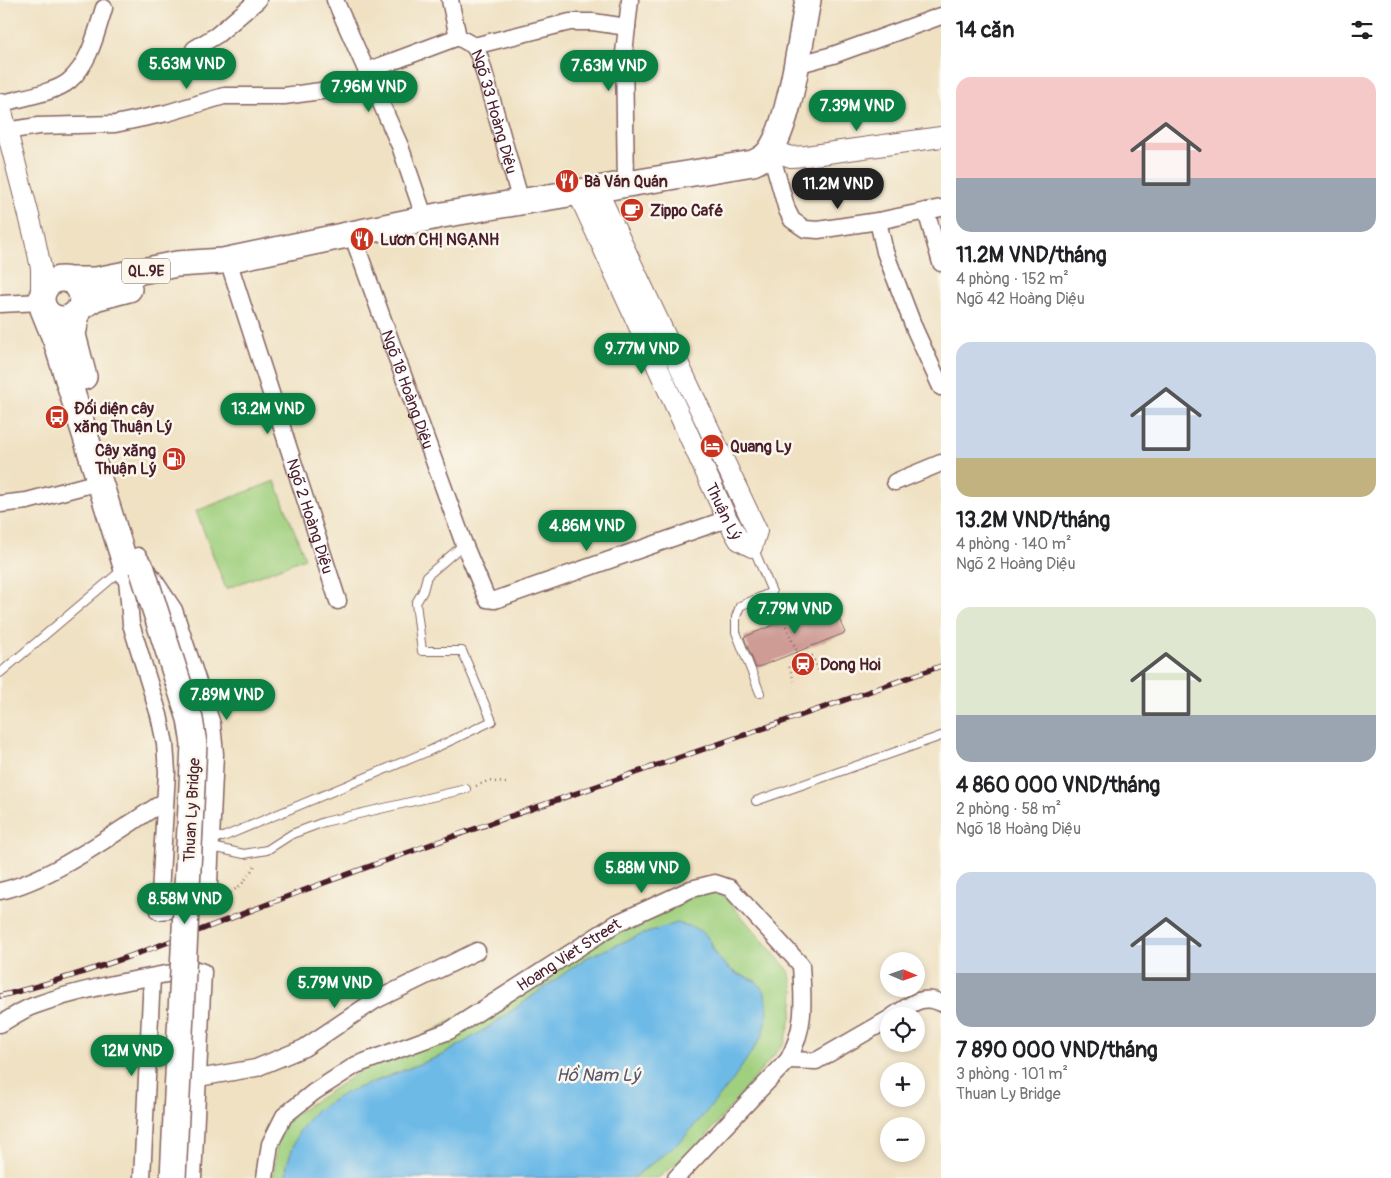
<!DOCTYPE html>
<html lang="vi">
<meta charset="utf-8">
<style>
:root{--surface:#fff;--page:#f2f2f2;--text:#202124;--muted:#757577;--accent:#0b8043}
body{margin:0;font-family:Pangolin,sans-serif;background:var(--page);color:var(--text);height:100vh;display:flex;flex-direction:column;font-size:19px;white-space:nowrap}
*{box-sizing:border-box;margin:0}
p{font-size:16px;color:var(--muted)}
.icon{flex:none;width:28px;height:28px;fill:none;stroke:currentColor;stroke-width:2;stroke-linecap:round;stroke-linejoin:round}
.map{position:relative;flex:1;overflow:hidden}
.side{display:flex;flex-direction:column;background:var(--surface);width:450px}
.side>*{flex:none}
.needle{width:32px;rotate:92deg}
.controls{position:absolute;left:880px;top:952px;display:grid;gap:10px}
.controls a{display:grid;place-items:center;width:45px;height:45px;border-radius:50%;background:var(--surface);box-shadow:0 2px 8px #0003;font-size:25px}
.price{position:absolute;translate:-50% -42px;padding:0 11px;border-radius:18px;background:var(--accent);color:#fff;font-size:16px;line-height:32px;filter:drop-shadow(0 1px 2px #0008)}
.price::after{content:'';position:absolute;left:50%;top:30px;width:15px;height:11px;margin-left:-8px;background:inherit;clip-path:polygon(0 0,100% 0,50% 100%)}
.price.active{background:#222;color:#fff}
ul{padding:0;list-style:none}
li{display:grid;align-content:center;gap:10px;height:265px;padding:0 15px}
li span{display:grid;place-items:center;height:155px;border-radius:15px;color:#555}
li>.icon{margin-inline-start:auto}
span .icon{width:90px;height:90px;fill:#fffc;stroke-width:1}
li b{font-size:21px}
h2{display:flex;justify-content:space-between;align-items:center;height:60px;padding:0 15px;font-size:21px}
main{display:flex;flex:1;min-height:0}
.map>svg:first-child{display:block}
.green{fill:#a0d07f;stroke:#757855}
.water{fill:#6dbae7;stroke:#5c6c89}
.building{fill:#ce9b95}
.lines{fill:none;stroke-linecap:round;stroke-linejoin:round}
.service-casing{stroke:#846360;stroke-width:10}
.minor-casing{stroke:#846360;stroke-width:19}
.tertiary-casing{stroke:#846360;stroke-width:22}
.primary-casing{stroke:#846360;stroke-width:28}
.path{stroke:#846360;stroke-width:2.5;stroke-dasharray:1 4;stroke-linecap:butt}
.service{stroke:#fff;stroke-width:8}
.minor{stroke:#fff;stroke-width:16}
.tertiary{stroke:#fff;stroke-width:20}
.primary{stroke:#fff;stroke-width:25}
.rail-casing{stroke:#4a1f2b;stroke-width:5.5}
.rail{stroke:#fbf7ec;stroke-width:4;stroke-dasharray:11;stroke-linecap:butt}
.primary-bridge-casing{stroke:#846360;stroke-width:28;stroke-linecap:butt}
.primary-bridge{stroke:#fff;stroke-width:25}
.labels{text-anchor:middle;stroke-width:5;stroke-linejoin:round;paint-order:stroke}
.shield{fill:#fbf7ec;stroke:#7f6065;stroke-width:1}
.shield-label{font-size:15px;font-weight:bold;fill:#4a1f2b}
.street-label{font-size:16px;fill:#4a1f2b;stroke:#fbf7ec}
.poi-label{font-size:16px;font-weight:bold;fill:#4a1f2b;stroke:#fbf7ec;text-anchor:start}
.water-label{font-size:18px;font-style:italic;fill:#56556d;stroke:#fbf7ec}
</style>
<main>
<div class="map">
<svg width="941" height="1178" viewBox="0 0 941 1178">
<rect width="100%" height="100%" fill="#fbf7ec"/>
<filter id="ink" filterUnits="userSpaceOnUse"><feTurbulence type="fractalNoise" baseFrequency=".02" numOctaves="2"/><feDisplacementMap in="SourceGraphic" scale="10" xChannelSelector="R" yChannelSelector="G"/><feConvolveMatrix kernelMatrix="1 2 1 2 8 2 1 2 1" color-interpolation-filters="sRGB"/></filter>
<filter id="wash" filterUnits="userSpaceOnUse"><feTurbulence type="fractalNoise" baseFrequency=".0096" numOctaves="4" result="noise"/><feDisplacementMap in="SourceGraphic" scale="20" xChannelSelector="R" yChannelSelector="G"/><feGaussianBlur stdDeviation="1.12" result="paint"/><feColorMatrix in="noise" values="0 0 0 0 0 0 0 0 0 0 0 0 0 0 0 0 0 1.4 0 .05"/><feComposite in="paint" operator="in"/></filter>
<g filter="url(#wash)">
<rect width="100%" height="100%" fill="#efe1c2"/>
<path class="green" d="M275,481L305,558L226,589L196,511Z
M713,893L724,896L789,971L794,991L792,1015L785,1042L699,1145L658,1178H633C688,1139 725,1091 762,1036L747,977C729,972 715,959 711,942L677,923L638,936L586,958L489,1027L443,1055L345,1093L287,1164L286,1178H273L277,1143L285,1124L295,1114L361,1071L602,937L695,895Z"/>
<path class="water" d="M677,923L693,927L705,934L711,942L713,952L727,967L737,974L756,981L765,993L768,1012L762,1036L731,1083L682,1140L633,1178H286L287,1164L298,1133L314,1112L345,1093L443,1055L489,1027L586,958L638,936Z"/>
<g id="blocks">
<path class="building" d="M832,601L845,633L756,668L744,637Z"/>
</g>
</g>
<g filter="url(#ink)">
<use href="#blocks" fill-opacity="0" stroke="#846360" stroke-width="1"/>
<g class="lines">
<g class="service-casing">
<path id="service" d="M753,547L772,592L740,606L736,617V632L760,693
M0,673L123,569
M756,801L941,736
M212,837H223L429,751L492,721L462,651H422L416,603L423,591L427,576L464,544
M212,847L244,854L267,850L292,834L324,822L466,789"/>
</g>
<g class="minor-casing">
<g id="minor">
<path d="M335,0L400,146L425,219"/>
<path id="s1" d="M450,0L458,37L474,46L480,58L521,202"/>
<path d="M474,46L570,22H593L627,27"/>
<path d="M194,49L217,35L258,0"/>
<path d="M796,65L833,55L941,16"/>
<path d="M367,71L458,37"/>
<path d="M0,104C19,98 55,93 69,81C90,63 96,33 104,8"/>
<path d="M6,131L38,126L115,124L167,113L224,96H284L372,84"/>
<path d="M770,150L787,210L792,220L805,229L818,230L878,221L941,208"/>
<path d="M626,185L624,53L630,0"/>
<path d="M926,211L941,263"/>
<path d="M878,221L885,252L915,330L941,387"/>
<path id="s2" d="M352,234L464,544L487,599L495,600L727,519"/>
<path id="s3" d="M228,260L338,601"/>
<path d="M0,304L41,302"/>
<path d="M895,482L941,463"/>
<path d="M0,504L27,501L99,482"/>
<path d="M126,567L131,624L159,715L165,744L167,772L159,911L205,906L208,903L215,754L212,724L174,610L138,556"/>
<path d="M0,891C53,880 118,830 165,801"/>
<path d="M893,1016C909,1006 922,993 941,1003"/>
<path d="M0,1024C11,1018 22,1010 33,1006C85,987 140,979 194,969L203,972L193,1178"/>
<path d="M788,1060L816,1061L889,1019"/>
<path d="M198,1078L256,1068L304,1048L374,1001L477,951"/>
<path d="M142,1178L152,977"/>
<path id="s4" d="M265,1178L270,1144L284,1116L314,1092L356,1065L449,1031L617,923L691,889L715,883L730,888L801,965C803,1002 806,1027 788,1060L676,1178"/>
</g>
</g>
<g class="tertiary-casing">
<g id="tertiary">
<path d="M0,104L34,235L41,268V295"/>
<path d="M770,150L791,157L806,156L941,137"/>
<path id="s5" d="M578,193L727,519L739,540L752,547L757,531L597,190"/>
</g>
</g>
<g class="primary-casing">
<path id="primary" d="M42 299a20 20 0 1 1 40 0a20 20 0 1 1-40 0Z
M69,280H96L177,264L223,261L442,215L753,163C760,160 765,157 769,152C790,125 801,36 808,0
M81,307L95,298L129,289
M43,309L56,341L129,576
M77,313L73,335L84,377"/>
</g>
<path class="path" d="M776,603L797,652L789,666L794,681
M797,652L812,656L819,672
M476,786L488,781L506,783
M223,899L242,884L257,863"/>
<use href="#service" class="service"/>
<use href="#minor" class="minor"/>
<use href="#tertiary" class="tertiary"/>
<use href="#primary" class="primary"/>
<g class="rail-casing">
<path id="rail" d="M0,996C110,969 215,923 321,884C527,808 735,740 941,666"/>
</g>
<use href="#rail" class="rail"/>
<g class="primary-bridge-casing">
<path id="primary-bridge" d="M142,569L190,719L194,744L173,1178"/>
</g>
<use href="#primary-bridge" class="primary-bridge"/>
</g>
</g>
<defs>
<g id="restaurant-disc" transform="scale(1.25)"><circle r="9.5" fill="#c8321e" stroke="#fbf7ec"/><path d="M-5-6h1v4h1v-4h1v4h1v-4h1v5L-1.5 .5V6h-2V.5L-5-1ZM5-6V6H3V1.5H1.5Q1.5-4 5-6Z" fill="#fff"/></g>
<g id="cafe-disc" transform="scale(1.25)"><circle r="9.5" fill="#c8321e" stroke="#fbf7ec"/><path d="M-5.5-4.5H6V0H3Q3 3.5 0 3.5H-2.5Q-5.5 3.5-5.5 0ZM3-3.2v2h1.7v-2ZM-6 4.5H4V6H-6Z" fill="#fff"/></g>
<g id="bus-disc" transform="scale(1.25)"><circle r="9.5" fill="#c8321e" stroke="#fbf7ec"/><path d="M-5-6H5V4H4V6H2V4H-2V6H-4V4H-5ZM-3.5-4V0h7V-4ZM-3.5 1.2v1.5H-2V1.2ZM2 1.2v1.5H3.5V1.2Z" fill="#fff"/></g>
<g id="hotel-disc" transform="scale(1.25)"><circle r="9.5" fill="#c8321e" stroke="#fbf7ec"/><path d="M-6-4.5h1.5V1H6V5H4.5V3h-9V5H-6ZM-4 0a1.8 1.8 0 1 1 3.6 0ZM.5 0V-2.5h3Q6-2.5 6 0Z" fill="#fff"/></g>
<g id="fuel-disc" transform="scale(1.25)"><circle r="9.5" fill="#c8321e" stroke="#fbf7ec"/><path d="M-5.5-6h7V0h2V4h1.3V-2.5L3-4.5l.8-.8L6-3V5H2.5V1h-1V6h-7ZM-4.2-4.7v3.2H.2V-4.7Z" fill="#fff"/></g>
<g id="station-disc" transform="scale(1.25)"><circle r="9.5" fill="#c8321e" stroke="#fbf7ec"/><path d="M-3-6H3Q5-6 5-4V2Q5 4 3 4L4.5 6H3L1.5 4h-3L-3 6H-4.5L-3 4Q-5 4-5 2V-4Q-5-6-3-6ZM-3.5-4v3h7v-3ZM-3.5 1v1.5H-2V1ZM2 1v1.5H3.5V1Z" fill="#fff"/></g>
</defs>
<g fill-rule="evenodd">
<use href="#restaurant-disc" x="567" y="181"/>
<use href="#cafe-disc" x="632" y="210"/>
<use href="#restaurant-disc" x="362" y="239"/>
<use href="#bus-disc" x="57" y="417"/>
<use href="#hotel-disc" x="712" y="446"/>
<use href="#fuel-disc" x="174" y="459"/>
<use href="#station-disc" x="803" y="664"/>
</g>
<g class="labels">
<rect class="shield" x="122" y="258.5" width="48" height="25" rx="4"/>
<g class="shield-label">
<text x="146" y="276">QL.9E</text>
</g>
<g class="street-label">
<text dy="6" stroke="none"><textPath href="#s1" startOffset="125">Ngõ 33 Hoàng Diệu</textPath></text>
<text dy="6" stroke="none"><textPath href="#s2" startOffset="165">Ngõ 18 Hoàng Diệu</textPath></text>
<text dy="6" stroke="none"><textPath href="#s5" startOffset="350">Thuận Lý</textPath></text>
<text dy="6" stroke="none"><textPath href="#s3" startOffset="269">Ngõ 2 Hoàng Diệu</textPath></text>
<text transform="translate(191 810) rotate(-87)" y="6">Thuan Ly Bridge</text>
<text dy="6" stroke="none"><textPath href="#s4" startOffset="395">Hoang Viet Street</textPath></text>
</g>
<g class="poi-label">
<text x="584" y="187">Bà Ván Quán</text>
<text x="650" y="216">Zippo Café</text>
<text x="380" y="245">Lươn CHỊ NGẠNH</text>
<text x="74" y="414">Đối diện cây<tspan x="74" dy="18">xăng Thuận Lý</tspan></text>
<text x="730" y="452">Quang Ly</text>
<text x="156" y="456" text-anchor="end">Cây xăng<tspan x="156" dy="18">Thuận Lý</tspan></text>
<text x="820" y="670">Dong Hoi</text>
</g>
<g class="water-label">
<text x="598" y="1081">Hồ Nam Lý</text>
</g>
</g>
</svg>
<div class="controls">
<a><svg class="needle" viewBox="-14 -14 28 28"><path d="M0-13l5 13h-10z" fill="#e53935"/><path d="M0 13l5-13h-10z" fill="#757577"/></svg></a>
<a><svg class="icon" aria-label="locate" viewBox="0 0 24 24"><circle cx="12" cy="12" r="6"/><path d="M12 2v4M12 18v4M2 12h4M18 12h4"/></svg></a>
<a>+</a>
<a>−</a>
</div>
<b class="price" style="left:187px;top:90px">5.63M VND</b>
<b class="price" style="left:609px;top:92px">7.63M VND</b>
<b class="price" style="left:369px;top:113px">7.96M VND</b>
<b class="price" style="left:857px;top:132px">7.39M VND</b>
<b class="price active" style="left:838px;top:210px">11.2M VND</b>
<b class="price" style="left:642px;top:375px">9.77M VND</b>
<b class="price" style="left:268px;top:435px">13.2M VND</b>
<b class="price" style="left:587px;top:552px">4.86M VND</b>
<b class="price" style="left:795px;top:635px">7.79M VND</b>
<b class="price" style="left:227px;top:721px">7.89M VND</b>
<b class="price" style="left:642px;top:894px">5.88M VND</b>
<b class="price" style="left:185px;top:925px">8.58M VND</b>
<b class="price" style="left:335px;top:1009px">5.79M VND</b>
<b class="price" style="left:132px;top:1077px">12M VND</b>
</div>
<section class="side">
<h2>14 căn<svg class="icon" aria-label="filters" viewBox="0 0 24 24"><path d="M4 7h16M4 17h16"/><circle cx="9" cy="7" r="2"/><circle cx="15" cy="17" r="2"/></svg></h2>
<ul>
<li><span style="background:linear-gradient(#f6c9c9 65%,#9aa5b1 0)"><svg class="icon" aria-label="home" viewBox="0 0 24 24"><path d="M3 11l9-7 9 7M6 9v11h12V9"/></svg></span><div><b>11.2M VND/tháng</b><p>4 phòng · 152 m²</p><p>Ngõ 42 Hoàng Diệu</p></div></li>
<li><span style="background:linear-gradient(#c9d6e8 75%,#c2b280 0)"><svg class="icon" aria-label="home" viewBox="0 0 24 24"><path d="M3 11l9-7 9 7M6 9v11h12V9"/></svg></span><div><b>13.2M VND/tháng</b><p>4 phòng · 140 m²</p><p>Ngõ 2 Hoàng Diệu</p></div></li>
<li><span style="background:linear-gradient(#dfe7d0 70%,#9aa5b1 0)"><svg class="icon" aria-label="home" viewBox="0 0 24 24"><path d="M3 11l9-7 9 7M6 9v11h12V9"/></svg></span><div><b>4 860 000 VND/tháng</b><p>2 phòng · 58 m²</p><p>Ngõ 18 Hoàng Diệu</p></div></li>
<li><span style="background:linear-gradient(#c9d6e8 65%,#9aa5b1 0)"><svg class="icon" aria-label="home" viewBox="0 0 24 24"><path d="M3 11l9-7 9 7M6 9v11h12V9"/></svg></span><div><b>7 890 000 VND/tháng</b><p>3 phòng · 101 m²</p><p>Thuan Ly Bridge</p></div></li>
</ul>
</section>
</main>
